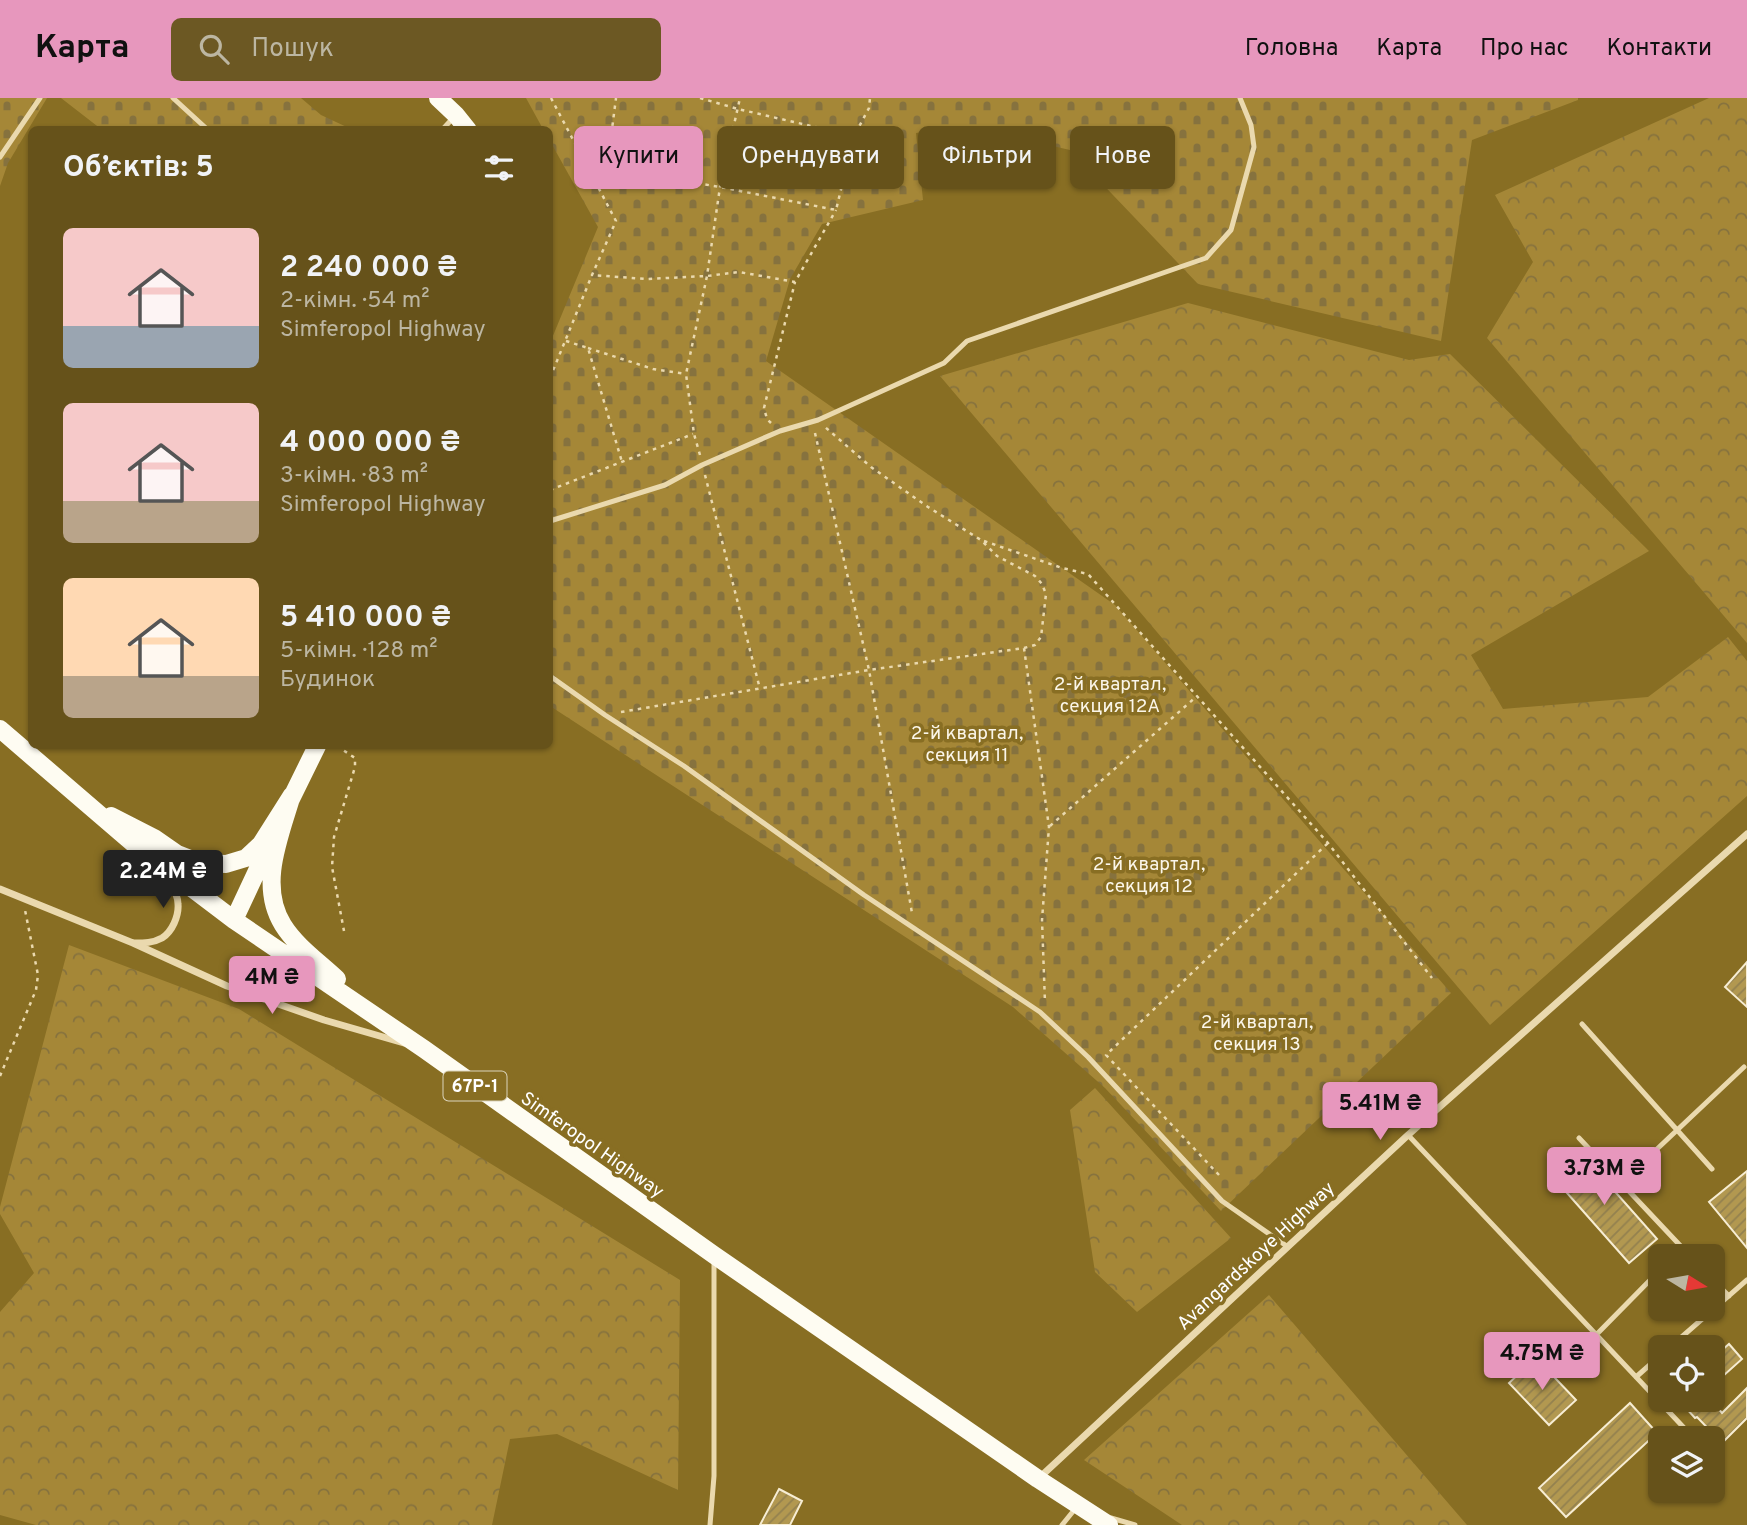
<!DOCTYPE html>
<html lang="uk">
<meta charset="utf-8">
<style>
:root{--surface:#66521a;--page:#6c5823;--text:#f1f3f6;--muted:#bcb6a2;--accent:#e797bd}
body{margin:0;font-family:Overpass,sans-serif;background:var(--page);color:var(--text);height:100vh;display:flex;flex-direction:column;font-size:26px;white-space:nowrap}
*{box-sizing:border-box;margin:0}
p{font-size:23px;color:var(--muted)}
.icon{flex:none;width:38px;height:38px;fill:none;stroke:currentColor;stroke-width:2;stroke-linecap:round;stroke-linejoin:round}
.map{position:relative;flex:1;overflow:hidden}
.details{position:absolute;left:28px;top:28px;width:525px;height:623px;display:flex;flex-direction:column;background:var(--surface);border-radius:10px;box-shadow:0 2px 5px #0004}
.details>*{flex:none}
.hud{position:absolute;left:574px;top:28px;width:665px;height:63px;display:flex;gap:14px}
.needle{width:46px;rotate:101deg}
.buttons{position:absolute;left:1648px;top:1146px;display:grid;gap:14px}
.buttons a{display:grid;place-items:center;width:77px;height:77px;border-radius:10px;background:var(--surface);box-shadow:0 2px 5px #0004;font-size:35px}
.price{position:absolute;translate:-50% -60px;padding:0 16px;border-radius:7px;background:var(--accent);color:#111;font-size:23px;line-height:46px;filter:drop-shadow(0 2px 4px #0008)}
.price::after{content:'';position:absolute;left:50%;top:42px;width:21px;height:16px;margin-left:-10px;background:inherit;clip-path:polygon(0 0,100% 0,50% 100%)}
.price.on{background:#222;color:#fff}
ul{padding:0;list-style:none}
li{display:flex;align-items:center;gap:21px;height:175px;padding:0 35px}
li span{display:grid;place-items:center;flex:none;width:196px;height:140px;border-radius:10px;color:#555}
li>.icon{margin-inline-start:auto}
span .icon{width:84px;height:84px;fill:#fffc;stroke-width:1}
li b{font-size:30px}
h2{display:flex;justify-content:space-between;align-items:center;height:84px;padding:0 35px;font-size:30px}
.pill{padding:0 24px;border-radius:10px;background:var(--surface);box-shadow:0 2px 5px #0004;font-size:24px;line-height:63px}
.pill.on{background:var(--accent);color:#111}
header{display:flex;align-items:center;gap:42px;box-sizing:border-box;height:98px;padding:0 35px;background:var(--accent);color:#111}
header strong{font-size:33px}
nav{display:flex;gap:38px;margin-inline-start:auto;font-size:24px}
.search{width:490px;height:63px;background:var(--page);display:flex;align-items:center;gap:18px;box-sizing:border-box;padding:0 24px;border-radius:10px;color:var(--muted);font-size:26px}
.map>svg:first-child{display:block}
.forest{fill:url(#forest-crowns)}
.cemetery{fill:url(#cemetery-stones)}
.building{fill:url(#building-hatch);stroke:#f7edd3;stroke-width:2}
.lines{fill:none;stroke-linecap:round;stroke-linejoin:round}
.path{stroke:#ead9ae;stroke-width:2.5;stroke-dasharray:3.5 5;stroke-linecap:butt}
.service{stroke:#ead9ae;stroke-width:5}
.minor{stroke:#ead9ae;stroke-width:7}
.primary{stroke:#fefcf2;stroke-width:18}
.labels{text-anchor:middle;stroke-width:7;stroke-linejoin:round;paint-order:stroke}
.shield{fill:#886e23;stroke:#dbd4bd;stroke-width:2}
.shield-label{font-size:18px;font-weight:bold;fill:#fff}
.park-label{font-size:19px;fill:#fbf6e9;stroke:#886e23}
.street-label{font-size:19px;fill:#fff;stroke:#886e23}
</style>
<header>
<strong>Карта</strong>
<div class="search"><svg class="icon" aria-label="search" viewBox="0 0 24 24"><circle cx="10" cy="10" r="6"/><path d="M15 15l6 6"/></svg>Пошук</div>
<nav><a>Головна</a><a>Карта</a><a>Про нас</a><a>Контакти</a></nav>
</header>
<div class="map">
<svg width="1747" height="1427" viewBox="0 0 1747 1427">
<defs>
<pattern id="forest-crowns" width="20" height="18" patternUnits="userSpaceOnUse" patternTransform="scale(1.75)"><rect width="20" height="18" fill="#a58737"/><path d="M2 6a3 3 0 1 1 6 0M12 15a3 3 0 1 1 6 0" fill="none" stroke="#86723e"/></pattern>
<pattern id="cemetery-stones" width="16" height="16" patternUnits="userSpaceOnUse" patternTransform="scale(1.75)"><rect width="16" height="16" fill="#a58737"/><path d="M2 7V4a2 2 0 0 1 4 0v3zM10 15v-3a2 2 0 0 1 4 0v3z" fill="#86723e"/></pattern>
<pattern id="building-hatch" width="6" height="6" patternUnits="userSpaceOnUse" patternTransform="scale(1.75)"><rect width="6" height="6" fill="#b29850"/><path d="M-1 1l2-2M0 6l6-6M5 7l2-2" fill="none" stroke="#93814f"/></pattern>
</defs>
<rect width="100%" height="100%" fill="#886e23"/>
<path class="forest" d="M1709,0H1747V545L1487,240L1533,164L1495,97Z
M1188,205L1409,262L1450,256L1649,453L1471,557L1503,611L1648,599L1728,539L1747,563V698L1490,927L940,278Z
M69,847L239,911L680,1182L678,1392L557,1336L510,1341L492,1427H36L0,1417V1214L34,1175L0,1116V1109Z
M1095,990L1231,1140L1137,1214L1095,1174L1070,1012Z
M1269,1197L1467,1427H1182L1084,1362Z"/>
<path class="cemetery" d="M0,0H47L8,65L0,88Z
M61,0H301L321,17L351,31H101Z
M526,0H1578V2L1472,42L1441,243L1198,186L1070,52L966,28L916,35L923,102L822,126L790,181L766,263L1115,507L1451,895L1221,1113L1105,990L1013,909L550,608V245L598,129L550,43V32L543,31Z"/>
<path class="building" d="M1747,864V909L1725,889Z
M1579,1053L1657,1141L1629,1165L1552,1078Z
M1747,1073V1150L1709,1104Z
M1729,1246L1742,1261L1713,1287V1260Z
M1536,1260L1576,1302L1549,1327L1509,1285Z
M1747,1290V1320L1722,1345L1697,1319L1695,1320L1685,1309L1692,1302H1711L1722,1315Z
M1630,1305L1657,1335L1566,1419L1539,1390Z
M779,1391L802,1403L790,1427H760Z"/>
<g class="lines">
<path class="path" d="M551,0L616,123L592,177L647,181L707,178L739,174L795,184L836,112
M700,0L738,11L854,38
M588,67L720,89L836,112L854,38L869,10L870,0
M607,70L616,0
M566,243L588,250L622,364
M588,250L653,271L686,276
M550,280L592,177
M771,325L767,321L764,310L795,184
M815,335L869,572L912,815
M700,357L694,336L686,276L707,178L720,89L740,0
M705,377L760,591
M550,392L693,336
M984,443L1062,470L1088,476L1328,745L1432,880
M1024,550L1049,729L1042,822L1045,905
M621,614L869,572L1024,550L1035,547L1041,539L1046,496L1042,486L1035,478L997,458L981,442L928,409L871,369L825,329
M337,648L355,660V669L334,739L332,769L344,833
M1050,728L1197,598
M0,978L36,892L38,877L25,812
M1219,1077L1106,957L1328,745"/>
<path class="service" d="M173,0L208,32
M442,32L454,19
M0,59L40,0
M550,423L665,387L702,367L780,333L818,322L944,265L967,243L1206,160L1231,132L1254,49L1251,27L1240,0
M550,578L605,617L684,668L864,797L1040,914L1088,959L1222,1103L1288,1149
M1582,926L1712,1071
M1408,1037L1687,1333
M1579,1040L1690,1158
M1621,1085L1744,969
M1673,1158L1682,1150
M1713,1182L1729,1198
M1596,1237L1661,1171
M1669,1250L1747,1182
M1636,1279L1661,1257
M1111,1420L1135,1427
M710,1427L714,1378V1164
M1062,1427L1075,1411"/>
<path class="minor" d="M0,791L133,845L227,888L324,922L404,945
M134,845C144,845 153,845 162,840C172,834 179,818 178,806C178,797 172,787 168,780
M1038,1381L1408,1037L1747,736"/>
<path class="primary" d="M438,0L456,17L468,32
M0,631L135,747L234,822L424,951L714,1157L1038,1381L1109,1427
M288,707L317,648
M111,718L154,740L177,756L200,765L226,766L246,760L261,746L292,697C280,738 258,787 283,827C296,848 319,864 337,881
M234,822L270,745"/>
</g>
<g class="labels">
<rect class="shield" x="443.5" y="973.5" width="63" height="29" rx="5"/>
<g class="shield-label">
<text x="475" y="994">67Р-1</text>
</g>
<g class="park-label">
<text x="1110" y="592">2-й квартал,<tspan x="1110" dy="22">секция 12А</tspan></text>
<text x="967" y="641">2-й квартал,<tspan x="967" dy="22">секция 11</tspan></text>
<text x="1149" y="772">2-й квартал,<tspan x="1149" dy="22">секция 12</tspan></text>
<text x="1257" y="930">2-й квартал,<tspan x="1257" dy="22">секция 13</tspan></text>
</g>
<g class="street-label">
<text transform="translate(593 1046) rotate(35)" y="7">Simferopol Highway</text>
<text transform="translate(1255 1157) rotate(-43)" y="7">Avangardskoye Highway</text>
</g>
</g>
</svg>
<div class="buttons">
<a><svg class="needle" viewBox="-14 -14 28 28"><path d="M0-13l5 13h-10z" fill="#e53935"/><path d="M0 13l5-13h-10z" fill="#bcb6a2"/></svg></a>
<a><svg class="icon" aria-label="locate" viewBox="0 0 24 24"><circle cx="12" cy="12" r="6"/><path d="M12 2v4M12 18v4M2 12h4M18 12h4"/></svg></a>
<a><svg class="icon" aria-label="layers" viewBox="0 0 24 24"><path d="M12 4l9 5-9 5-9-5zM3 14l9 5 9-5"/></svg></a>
</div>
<b class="price on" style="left:163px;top:812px">2.24M ₴</b>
<b class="price" style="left:272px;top:918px">4M ₴</b>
<b class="price" style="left:1380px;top:1044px">5.41M ₴</b>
<b class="price" style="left:1604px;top:1109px">3.73M ₴</b>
<b class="price" style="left:1542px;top:1294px">4.75M ₴</b>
<div class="hud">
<a class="pill on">Купити</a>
<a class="pill">Орендувати</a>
<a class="pill">Фільтри</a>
<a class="pill">Нове</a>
</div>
<section class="details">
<h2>Об’єктів: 5<svg class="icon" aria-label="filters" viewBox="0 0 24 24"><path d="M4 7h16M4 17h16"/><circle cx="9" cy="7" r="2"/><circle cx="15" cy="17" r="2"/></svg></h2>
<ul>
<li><span style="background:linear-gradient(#f6c9c9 70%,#9aa5b1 0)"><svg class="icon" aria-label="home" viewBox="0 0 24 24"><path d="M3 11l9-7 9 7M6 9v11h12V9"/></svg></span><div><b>2 240 000 ₴</b><p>2-кімн. · 54 m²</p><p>Simferopol Highway</p></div></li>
<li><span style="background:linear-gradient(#f6c9c9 70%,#b9a48a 0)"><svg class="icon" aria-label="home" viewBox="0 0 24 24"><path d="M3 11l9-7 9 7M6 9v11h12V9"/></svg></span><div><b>4 000 000 ₴</b><p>3-кімн. · 83 m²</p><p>Simferopol Highway</p></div></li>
<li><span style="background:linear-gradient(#ffd9b3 70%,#b9a48a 0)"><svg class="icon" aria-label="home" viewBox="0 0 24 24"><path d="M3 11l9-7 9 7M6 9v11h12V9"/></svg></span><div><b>5 410 000 ₴</b><p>5-кімн. · 128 m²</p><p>Будинок</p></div></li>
</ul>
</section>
</div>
